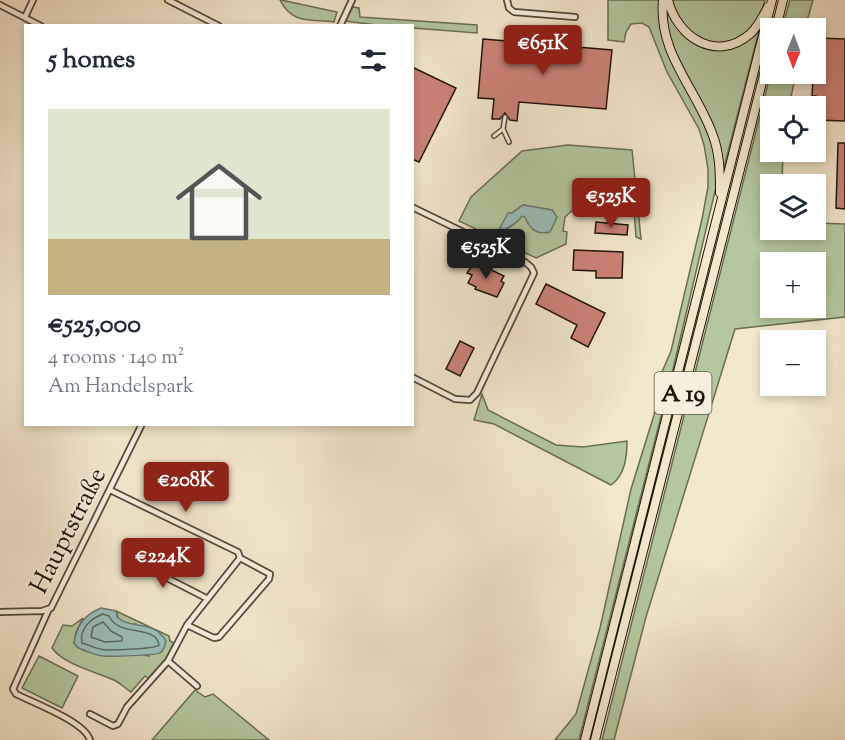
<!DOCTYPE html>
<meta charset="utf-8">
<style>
:root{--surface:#fff;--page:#f6f6f7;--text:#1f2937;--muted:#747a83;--line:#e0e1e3;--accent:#8f2418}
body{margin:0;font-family:"Sorts Mill Goudy",serif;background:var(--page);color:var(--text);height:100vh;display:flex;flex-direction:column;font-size:22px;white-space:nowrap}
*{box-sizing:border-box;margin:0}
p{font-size:20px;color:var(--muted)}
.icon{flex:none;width:33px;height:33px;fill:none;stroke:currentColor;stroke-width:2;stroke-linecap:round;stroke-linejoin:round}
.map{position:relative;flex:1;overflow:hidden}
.side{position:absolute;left:24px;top:24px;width:390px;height:402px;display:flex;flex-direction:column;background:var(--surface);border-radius:0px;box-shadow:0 3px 9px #0003}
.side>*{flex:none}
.needle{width:39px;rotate:181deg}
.buttons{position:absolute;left:760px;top:18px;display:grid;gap:12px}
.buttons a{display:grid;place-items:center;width:66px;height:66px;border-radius:0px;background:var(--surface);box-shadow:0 3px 9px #0003;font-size:30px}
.price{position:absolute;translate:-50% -51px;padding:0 14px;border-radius:6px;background:var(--accent);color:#fff;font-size:20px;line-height:39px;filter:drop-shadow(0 2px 3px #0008)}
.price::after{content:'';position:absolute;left:50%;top:36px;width:18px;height:14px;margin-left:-9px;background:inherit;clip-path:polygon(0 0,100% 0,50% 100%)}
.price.on{background:#222;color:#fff}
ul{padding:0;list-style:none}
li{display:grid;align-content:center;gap:12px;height:318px;padding:0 24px}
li+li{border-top:2px solid var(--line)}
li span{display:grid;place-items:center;height:186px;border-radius:0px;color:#555}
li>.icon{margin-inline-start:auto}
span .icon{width:108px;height:108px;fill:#fffc;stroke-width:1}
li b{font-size:26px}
h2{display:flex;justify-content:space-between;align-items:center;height:72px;padding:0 24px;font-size:26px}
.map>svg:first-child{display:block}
.green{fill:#b4c79d;stroke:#6a6d54;stroke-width:1.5;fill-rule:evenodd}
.water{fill:#9bbfb9;stroke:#697a73;stroke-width:1.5}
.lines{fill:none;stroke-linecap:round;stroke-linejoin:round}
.shore{stroke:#5d6962;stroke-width:1.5}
.building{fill:#cb8276;stroke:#1f130a;stroke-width:1.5}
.pedestrian-casing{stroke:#54483a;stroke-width:6}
.minor-casing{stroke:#54483a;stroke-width:8}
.motorway-casing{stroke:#1f130a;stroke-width:10}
.pedestrian{stroke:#f7efde;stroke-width:3}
.minor{stroke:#f7efde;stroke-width:4.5}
.motorway{stroke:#f3e7cc;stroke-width:8}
.labels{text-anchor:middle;stroke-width:4.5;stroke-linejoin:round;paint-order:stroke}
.shield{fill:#f7efde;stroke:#60554a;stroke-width:1.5}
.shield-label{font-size:24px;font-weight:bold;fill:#1f130a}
.street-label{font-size:26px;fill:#1f130a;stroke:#f7efde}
</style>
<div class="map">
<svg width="845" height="740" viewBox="0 0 845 740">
<rect width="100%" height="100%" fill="#f3e7cc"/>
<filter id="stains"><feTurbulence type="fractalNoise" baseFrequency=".00333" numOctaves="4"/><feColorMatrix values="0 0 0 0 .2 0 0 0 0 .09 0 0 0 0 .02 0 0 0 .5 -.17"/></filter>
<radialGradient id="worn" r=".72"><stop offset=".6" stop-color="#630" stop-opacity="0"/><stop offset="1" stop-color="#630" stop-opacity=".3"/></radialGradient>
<path class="green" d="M280,0H281L337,12L334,22C309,19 292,24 280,0Z
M608,0H661V24L716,153L717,183L674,365L579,740H555L576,714L600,628L631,489L654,415L662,372L671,351L702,219L708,187V169L704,145L699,129L667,72L649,27L642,23L631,24L626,32L624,42L608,40Z
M666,0C670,24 689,51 717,48C727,47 749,32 760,27L722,175L721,159L678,63L667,30Z
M671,0H765C762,9 760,19 754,26C736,48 700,48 682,27C677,20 674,8 671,0Z
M790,0H813L805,28H782Z
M353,7L359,8L360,17L477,25V33L413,28L412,26L376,25L345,21Z
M771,72L796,74L789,106H771V152H783L782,184H771V230H816V223L845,224V317L735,329L646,617L614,740H602ZM771,262H816V308H771Z
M568,145L632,150L641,239L636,237L634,210L577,206L565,217L563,231L567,232L566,244L536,258L459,221L471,197L522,151ZM523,205L552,210L528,223L525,217L522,216L517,222L505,230L500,228L512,213Z
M482,394L488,410L556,445L583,447L627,441C627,457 625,475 611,485L494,424L474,420Z
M116,611L169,636L170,641L174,643L166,659L149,679L145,676L131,692C126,689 121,684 116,681C97,672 64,665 52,648L63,625L72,626L83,618L76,632L74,643L110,655L139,654L149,656L136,624L129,625L119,620Z
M39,656L78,676L62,708L22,688Z
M195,690L205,697L213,694L269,740H152Z"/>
<path class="water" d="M523,205L552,210L557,217L550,232C537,235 530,230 525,217L522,216L517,222L504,230L500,228L508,213H512Z
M101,608L116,611L117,617C131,630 153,619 166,641C165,646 164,650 160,653C157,655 109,657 104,656C98,656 82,650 77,647L74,643C77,625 84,615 101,608Z"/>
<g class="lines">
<path class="shore" d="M103,614L109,616C119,638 156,624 159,645C155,649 115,650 106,650C99,650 89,645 82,643C79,629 90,619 103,614Z
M103,622L111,631L122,637V641L105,642L91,637L93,627Z"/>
</g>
<path class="building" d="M818,38L845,39V121L816,120V96H812L813,77H817Z
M483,39L612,50L606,109L519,102L517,121L510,120L505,113L500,119H492L494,99L478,98Z
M412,67L456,88L419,162L412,159Z
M838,143H845V209L836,208Z
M596,222L628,225L627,235L595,233Z
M574,250L623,252L622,278H596V271L573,270Z
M475,262L504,276L501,281L504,283L497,297L475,289L476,287L468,283L472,275L467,273Z
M546,284L605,313L588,347L571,338L577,325L536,304Z
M460,341L474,348L460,376L446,369Z"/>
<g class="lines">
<g class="pedestrian-casing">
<path id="pedestrian" d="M503,129L509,142
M494,136L503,129L505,117"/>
</g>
<g class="minor-casing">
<path id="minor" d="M168,0L219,26
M507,0L509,8L514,12L575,17
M0,5L41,26
M25,17L33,0
M340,26L352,0
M412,207L525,262L531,267L534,273L477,393L470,400L455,399L412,377
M110,490L238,552L240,558L270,574L269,579L219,637L214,638L187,625
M133,556L167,573L169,579L206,598
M48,611L13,689L16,694C34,703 85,722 90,740
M0,612L42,611L51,608L142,424
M168,661L197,686
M90,714L113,726L118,724L127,707L168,661L187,625L240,558"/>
</g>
<g class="motorway-casing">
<path id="motorway" d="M663,0C658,53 695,87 712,133C720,153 720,173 720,193
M668,0C677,37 716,63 750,34C758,27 763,16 768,7
M776,28L783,0
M585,740L772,0
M595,740L771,47"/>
</g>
<use href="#pedestrian" class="pedestrian"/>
<use href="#minor" class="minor"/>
<use href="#motorway" class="motorway"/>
</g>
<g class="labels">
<rect class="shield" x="654.5" y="372" width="57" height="42" rx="4.5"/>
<g class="shield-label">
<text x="683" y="401">A 19</text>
</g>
<g class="street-label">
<text transform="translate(67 530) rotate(-63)" y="9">Hauptstraße</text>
</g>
</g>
<rect width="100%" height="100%" filter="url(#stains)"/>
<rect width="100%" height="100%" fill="url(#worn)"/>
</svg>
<div class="buttons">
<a><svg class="needle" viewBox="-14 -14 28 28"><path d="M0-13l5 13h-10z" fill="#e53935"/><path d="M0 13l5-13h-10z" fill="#747a83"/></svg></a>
<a><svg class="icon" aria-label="locate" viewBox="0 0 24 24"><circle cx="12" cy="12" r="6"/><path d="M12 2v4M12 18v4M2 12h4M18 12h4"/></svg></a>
<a><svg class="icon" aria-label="layers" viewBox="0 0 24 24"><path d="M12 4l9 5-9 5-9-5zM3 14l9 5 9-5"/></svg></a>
<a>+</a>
<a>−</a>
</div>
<b class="price" style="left:543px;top:76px">€651K</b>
<b class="price" style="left:611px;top:229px">€525K</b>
<b class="price on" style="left:486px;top:280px">€525K</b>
<b class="price" style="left:186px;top:513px">€208K</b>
<b class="price" style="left:163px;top:589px">€224K</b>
<section class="side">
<h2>5 homes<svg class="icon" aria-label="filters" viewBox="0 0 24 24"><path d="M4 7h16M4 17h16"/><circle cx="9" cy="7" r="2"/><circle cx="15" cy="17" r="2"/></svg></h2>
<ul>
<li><span style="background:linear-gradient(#dfe7d0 70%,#c2b280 0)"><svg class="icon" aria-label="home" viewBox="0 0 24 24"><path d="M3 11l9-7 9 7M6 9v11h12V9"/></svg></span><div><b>€525,000</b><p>4 rooms · 140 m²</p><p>Am Handelspark</p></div></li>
</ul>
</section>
</div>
